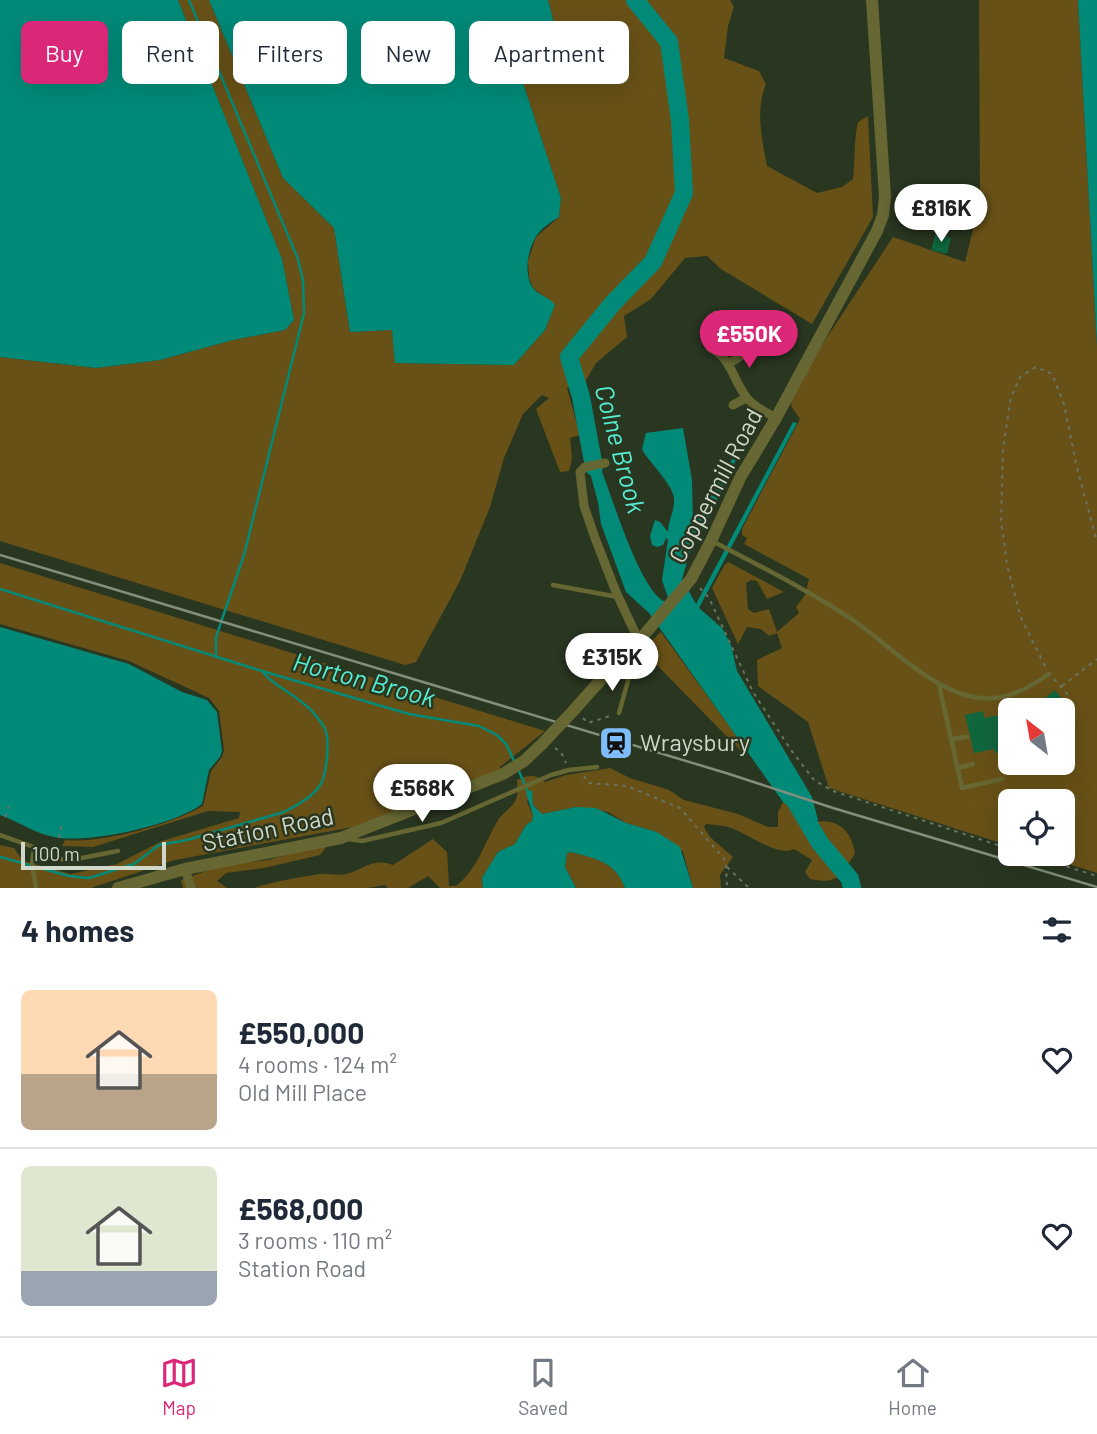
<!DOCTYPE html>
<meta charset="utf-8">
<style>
:root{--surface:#fff;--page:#f2f2f3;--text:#1f2937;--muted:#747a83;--line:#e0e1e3;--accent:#db2777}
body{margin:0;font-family:Barlow,sans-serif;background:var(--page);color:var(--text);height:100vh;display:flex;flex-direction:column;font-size:26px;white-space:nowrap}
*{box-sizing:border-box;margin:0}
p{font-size:23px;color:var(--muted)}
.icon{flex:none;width:38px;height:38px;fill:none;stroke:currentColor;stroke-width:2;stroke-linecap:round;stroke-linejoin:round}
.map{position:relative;height:888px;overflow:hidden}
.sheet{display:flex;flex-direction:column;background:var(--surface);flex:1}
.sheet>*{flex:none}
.top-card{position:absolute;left:21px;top:21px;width:700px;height:63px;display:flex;gap:14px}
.needle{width:46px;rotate:329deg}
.controls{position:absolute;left:998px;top:698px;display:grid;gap:14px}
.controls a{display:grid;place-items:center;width:77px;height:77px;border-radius:10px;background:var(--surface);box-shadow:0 7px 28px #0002;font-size:35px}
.scale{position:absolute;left:21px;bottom:18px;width:145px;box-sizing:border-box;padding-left:7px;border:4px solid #d0d8ca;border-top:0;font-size:19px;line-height:24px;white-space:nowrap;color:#d0d8ca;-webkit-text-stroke:5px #293620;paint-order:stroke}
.price{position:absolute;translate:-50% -60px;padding:0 16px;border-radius:24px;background:#fff;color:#222;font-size:23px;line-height:46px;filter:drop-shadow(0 2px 4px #0008)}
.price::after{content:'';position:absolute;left:50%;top:42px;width:21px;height:16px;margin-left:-10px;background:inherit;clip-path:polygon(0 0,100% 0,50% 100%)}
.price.current{background:var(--accent);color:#fff}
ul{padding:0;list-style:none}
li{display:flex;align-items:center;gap:21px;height:175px;padding:0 21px}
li+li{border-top:2px solid var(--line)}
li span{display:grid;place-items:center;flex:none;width:196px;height:140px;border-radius:10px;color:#555}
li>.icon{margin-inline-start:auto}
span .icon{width:84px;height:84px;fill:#fffc;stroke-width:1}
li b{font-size:30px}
h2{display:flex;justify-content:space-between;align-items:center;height:84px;padding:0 21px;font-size:30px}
.chip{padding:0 24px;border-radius:10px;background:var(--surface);box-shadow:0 7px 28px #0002;font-size:24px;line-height:63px}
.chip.current{background:var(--accent);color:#fff}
.menu{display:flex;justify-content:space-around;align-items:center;height:98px;border-top:2px solid var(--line);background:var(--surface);font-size:19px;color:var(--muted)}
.menu a{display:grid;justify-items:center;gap:4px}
.menu .current{color:var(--accent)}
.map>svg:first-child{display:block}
.green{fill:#685117;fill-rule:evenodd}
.water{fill:#028a78}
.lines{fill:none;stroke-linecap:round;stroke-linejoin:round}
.stream{stroke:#028a78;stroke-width:2.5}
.river{stroke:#028a78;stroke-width:18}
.building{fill:#10673d}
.path{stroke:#697461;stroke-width:2;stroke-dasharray:3.5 5;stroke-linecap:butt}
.service{stroke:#666732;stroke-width:4.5}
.minor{stroke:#666732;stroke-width:9}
.tertiary{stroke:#666732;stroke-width:12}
.rail{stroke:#848e7d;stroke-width:2.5}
.tertiary-bridge{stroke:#666732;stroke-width:12}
.labels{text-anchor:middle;stroke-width:5;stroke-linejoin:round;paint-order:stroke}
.street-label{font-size:24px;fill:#d0d8ca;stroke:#293620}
.poi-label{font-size:24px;fill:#d0d8ca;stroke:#293620;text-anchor:start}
.water-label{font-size:26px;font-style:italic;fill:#55eed3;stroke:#293620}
</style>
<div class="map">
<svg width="1097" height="888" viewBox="0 0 1097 888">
<rect width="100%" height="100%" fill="#293620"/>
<path class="green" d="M178,0H209L283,178L334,228L350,332L392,330L396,363L514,365L545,330L555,305L533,288L529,278L528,261L536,237L559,217L561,198L523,83L561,50L548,0H730L734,7L728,26L724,58L759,71L766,84C755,110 762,139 767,166L817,193L842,187L853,179C855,161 854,137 858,122L868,116L873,217L812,324L721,269L707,256L685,258L651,299L624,316L627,337L596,363L585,382L567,388L580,435L570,438L572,459L569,471L560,472L536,409L549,398L542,395L523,414L504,458L490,507L460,581L416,662L405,665L0,541V357L96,368L160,360L233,340L285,330L294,320L282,259Z
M979,0H1078L1097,346V873L1037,854H1062V802H1010V846L829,788L808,722L758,686L757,660L782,648L777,633L769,636L761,629L747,627L738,644L712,588L724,566L728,562L784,592L767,599L757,581L751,580L746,583L748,609L754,613L769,609L777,632L799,613L796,607L805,595L809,579L744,544L747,538L742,535V529L800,419L791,406L792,395L822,345L893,237L965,262L980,201ZM1010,710H1062V763H1010Z
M0,563L545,731L500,767V771L369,824L175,860L91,888H0V845L14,848L23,861L71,874L117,864L162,841L239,818L240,812L208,811L93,847L62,846L65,840C101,844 172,824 203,806L211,771L222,757L224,750L219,711L209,698L129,661L0,624Z
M661,632L743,745L741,751L651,659L646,646Z
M610,768L630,778L669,790L684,800L738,814L768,827H778V812L783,802L794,811L804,825C831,815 851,825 855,854C838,876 839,885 810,879L805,872L812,860L794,849C777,858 747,832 728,827C721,825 713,825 706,824L704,827L710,837L733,857L720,875L721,888H693L683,852L657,832L626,823L608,812L576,807L542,814L533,805L532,791L527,802L533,815L532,821L526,825L515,844L498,852L482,878L483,888H440L428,876L408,888H388L385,885L368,888H254C275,881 296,878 319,874C327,873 338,876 346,874C363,870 373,857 393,865L433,839L447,852L449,886H456C477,870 484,844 497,822C502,812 514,808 517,796C518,791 517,785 517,780C529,775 535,774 545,782L566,775Z
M312,847H326L320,855L264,868L226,873L217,881L227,888H183L181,880L220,866L268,860Z
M570,852C595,858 616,862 625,888H576L565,867L567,853Z"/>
<path class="water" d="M0,0H178L282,259L294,320L285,330L233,340L160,360L96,368L0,357Z
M209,0H548L561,50L523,83L561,198L559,217C551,222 543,227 537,235C528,248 523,274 533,288C539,296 550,297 555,305L545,330L514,365L395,363L392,330L350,332L334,228L283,178Z
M1078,0H1097V346Z
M793,422L797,423L699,608L722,628L731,645L737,671L812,797L818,820L804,825L794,811L783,802L649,613L626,592L601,524L598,502L583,447L595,442L600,455L602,472C613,499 641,594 666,602L668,598L662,580L668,540L666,538L663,545L657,547L652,545L650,536L655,520L660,522L668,532C668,520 675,511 674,499C674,487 652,464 644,453L642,449L646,433L683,428L692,480L693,525L732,459L736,460L702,531L693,542L682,579L696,604Z
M0,627L129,664L182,692L207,700L217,712L222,751L220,757L209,770L202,804C175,825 83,846 50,836C33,832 17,821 0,815Z
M532,790L533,805L542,814L576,807L596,808L626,823L657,832L680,847L693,888H625C616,862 595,858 570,852L567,853L565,867L576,888H483L482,878L498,852L515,844L526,825L532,821L533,815L526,793Z"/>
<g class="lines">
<path class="stream" d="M189,0L298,259L303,281L304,313L244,555L216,637V655
M0,589L262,671L409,714L479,726L497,735L506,744L515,763
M518,769L528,792
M0,857L69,876L89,878L134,864L159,845L187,840L284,812C296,806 311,798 319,787C327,776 330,741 325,729C321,721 311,709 304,704C291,692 272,685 262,671"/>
<path class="river" d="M594,467L581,397L569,357L613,303L653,262L684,193L680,120L669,42L635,0
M797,804L820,843L850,879L852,888"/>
</g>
<path class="building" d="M936,233L951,238L947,254L931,250Z
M1055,690L1072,711L1062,719V710H1056L1045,698Z
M983,711L984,718L1010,713V750L995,753L994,749L974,753L965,715Z"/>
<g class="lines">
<path class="path" d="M700,588L709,598L753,692L791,750L814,780L833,791L1010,849
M1045,666L1021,618L1007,565L1001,521L1003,448L1011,397L1020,377L1036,367L1052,374L1064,404L1076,464L1096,538
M1054,679L1071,698
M1062,686L1097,659
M583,718L588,723L613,715
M555,748L561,752L566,763
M584,776L588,783L627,786L680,808L726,861L727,888
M5,817L10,802
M59,838L62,822
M1026,854L1097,876
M727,867L749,888"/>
<path class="service" d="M715,313L756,338L749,351L742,356
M712,541C760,566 808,590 853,620C889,645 936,694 980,698C1006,701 1029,688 1049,674
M553,585L618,597
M939,685L962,788L1002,779
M619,713L637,649
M951,739L967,737
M957,768L973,764
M0,835L34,847L32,864L36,888
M348,839L362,841L441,823L551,775L569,770L597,767
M34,847L66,861L118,851"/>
<path class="minor" d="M710,348C732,358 733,381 747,398C754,407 766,412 776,418
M728,364L741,356
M733,405L746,398
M605,463L585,467L580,472L584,506L595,538L616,592L639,641
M185,869L191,888"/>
<path class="tertiary" d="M574,710L613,666L639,641L691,579L711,541L740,478L776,418L877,231L883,215L885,197L872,0
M118,888L185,869L341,838L503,774L524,761L542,744"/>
<path class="rail" d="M0,555L726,773L833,808L1097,887"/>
<path class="tertiary-bridge" d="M542,744L574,710"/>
</g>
<defs>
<g id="station-square" transform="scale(1.75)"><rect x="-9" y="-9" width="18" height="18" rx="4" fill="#7fbdfa" stroke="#293620"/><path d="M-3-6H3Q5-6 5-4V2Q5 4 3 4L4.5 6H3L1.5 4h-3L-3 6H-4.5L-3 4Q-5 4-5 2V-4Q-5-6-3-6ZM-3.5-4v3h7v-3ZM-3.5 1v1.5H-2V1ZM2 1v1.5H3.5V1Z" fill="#111"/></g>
</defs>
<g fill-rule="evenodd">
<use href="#station-square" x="616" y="743"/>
</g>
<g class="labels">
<g class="street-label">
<text transform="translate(716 486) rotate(-62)" y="8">Coppermill Road</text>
<text transform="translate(268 830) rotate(-12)" y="8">Station Road</text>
</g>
<g class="poi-label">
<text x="640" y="751">Wraysbury</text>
</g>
<g class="water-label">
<text transform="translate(620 449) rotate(75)" y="9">Colne Brook</text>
<text transform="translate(364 680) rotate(15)" y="9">Horton Brook</text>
</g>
</g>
</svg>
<div class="controls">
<a><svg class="needle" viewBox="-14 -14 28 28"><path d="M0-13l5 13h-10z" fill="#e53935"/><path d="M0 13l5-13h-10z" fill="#747a83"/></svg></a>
<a><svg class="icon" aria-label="locate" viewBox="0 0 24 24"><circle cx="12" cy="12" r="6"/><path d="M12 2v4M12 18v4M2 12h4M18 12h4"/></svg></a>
</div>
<div class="scale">100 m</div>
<b class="price" style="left:941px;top:244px">£816K</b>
<b class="price current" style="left:749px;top:370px">£550K</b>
<b class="price" style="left:612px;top:693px">£315K</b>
<b class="price" style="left:422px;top:824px">£568K</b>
<div class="top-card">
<a class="chip current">Buy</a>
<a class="chip">Rent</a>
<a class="chip">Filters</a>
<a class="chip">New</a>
<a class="chip">Apartment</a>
</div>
</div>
<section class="sheet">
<h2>4 homes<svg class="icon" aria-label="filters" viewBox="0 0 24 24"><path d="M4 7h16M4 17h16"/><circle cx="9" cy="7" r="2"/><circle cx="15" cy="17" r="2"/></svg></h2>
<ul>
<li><span style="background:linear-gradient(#ffd9b3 60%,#b9a48a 0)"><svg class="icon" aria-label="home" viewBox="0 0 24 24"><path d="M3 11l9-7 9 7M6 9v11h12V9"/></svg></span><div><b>£550,000</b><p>4 rooms · 124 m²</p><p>Old Mill Place</p></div><svg class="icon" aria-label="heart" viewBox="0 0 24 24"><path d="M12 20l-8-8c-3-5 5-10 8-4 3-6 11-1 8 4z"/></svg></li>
<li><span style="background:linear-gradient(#dfe7d0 75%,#9aa5b1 0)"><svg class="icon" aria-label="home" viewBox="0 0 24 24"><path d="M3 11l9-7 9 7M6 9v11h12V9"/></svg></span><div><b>£568,000</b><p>3 rooms · 110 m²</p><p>Station Road</p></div><svg class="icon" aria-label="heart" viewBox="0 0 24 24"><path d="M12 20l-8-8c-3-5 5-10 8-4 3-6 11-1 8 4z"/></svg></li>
</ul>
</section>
<nav class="menu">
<a class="current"><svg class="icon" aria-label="map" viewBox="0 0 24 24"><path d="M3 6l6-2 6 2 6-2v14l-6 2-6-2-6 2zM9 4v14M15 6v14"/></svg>Map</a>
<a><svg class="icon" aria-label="saved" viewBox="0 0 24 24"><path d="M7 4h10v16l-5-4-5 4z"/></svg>Saved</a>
<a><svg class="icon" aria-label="home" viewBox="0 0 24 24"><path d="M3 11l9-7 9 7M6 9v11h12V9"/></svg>Home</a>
</nav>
